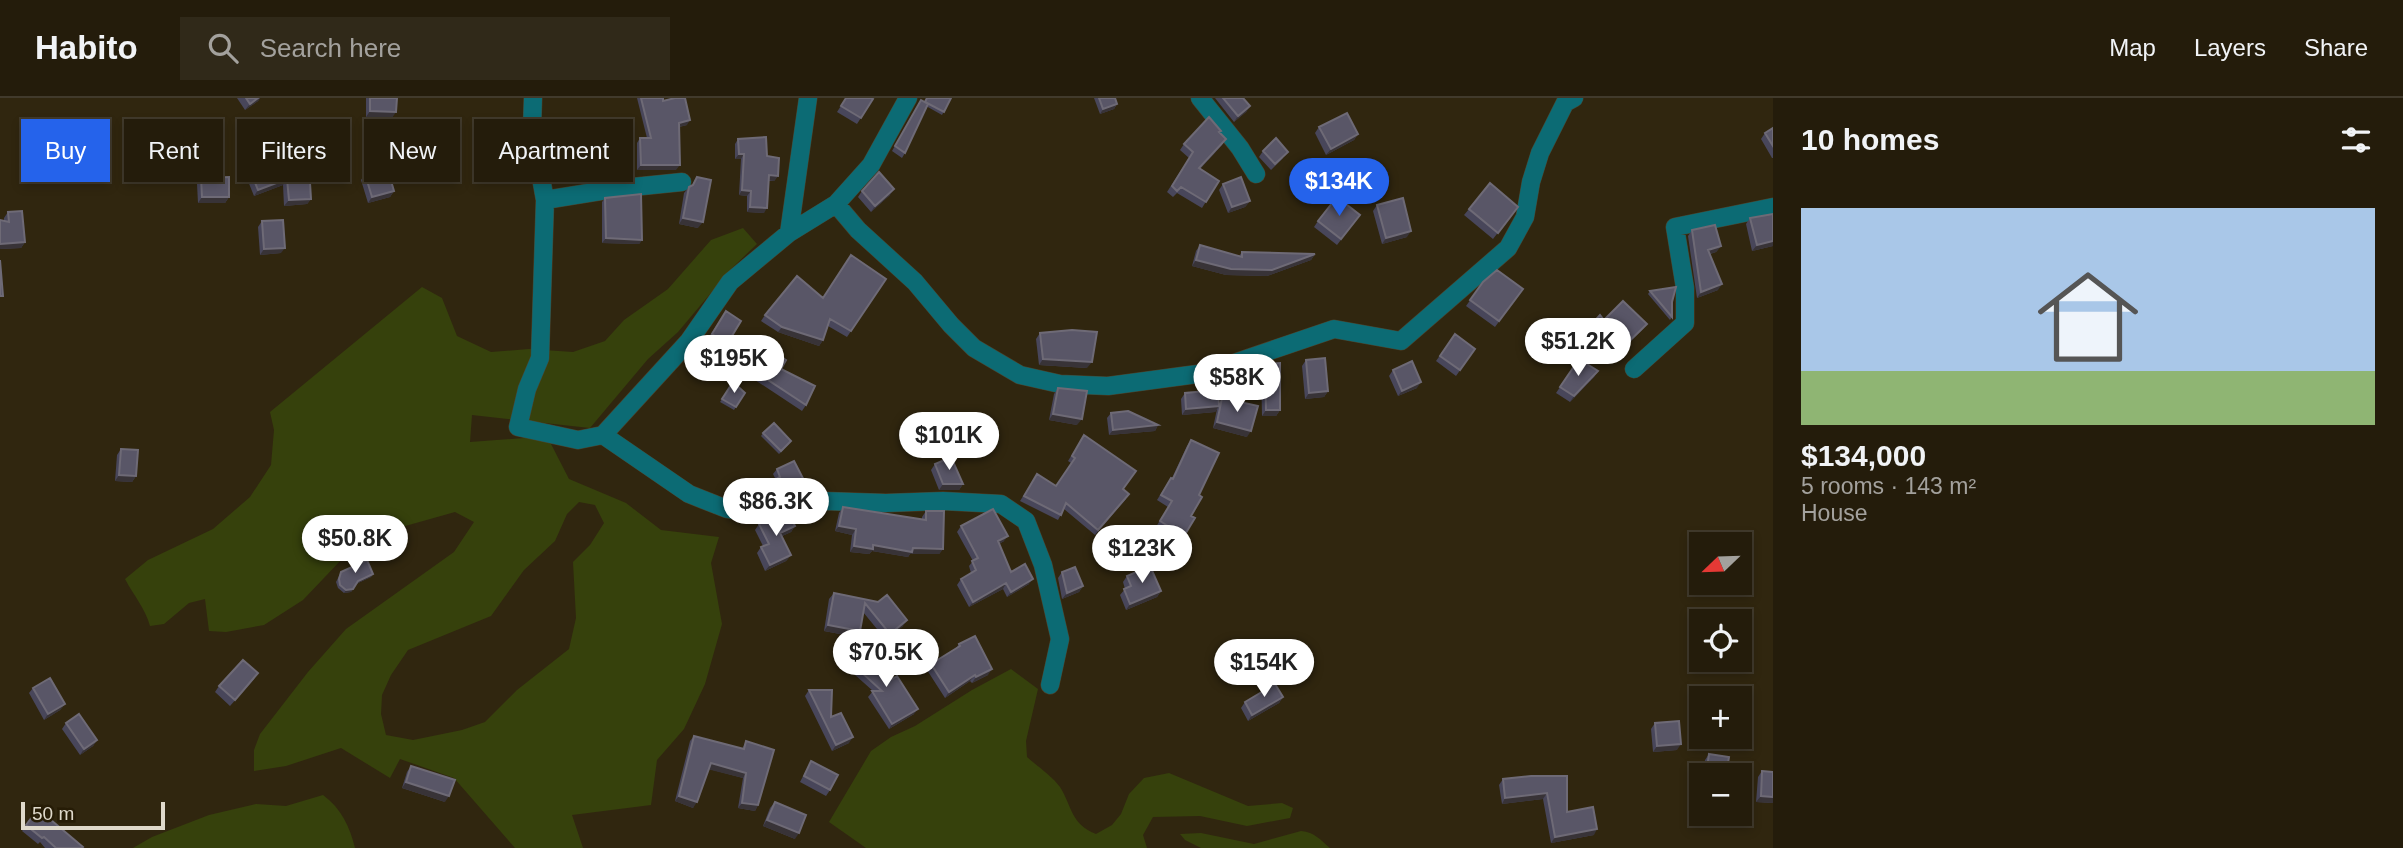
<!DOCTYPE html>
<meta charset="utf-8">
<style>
:root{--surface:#241c0b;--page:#302919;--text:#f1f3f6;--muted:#a3a19d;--line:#413a2c;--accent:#2563eb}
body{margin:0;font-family:Helvetica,sans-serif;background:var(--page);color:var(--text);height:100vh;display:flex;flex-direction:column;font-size:26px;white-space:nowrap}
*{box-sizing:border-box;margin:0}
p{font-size:23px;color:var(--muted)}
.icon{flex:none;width:38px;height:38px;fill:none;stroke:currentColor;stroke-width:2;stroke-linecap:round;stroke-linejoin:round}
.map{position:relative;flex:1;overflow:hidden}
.details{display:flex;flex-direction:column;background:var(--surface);width:630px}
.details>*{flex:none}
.banner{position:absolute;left:21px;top:21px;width:665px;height:63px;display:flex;gap:14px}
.needle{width:46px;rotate:247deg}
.buttons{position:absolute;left:1689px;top:434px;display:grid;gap:14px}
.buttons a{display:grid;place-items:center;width:63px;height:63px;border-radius:0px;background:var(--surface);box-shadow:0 4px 10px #0003,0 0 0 2px var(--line);font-size:35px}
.scale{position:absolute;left:21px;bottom:18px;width:144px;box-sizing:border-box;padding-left:7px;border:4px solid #dfd9cb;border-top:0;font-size:19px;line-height:24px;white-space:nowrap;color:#dfd9cb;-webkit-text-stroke:5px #261c06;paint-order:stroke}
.price{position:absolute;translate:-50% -60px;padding:0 16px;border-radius:24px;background:#fff;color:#222;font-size:23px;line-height:46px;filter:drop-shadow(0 2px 4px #0008)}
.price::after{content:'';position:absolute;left:50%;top:42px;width:21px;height:16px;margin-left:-10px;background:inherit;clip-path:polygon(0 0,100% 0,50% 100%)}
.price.current{background:var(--accent);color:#fff}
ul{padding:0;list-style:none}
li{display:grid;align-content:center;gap:14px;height:371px;padding:0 28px}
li+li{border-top:2px solid var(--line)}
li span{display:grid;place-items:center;height:217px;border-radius:0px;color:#555}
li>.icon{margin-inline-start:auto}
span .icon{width:126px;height:126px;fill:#fffc;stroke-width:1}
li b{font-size:30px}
h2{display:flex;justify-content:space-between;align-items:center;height:84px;padding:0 28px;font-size:30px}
.pill{padding:0 24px;border-radius:0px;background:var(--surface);box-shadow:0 4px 10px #0003,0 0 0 2px var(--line);font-size:24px;line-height:63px}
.pill.current{background:var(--accent);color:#fff}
header{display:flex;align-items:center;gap:42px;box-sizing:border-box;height:98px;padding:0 35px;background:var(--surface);border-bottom:2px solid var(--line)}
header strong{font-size:33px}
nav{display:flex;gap:38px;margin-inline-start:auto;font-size:24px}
.search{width:490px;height:63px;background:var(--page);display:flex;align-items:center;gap:18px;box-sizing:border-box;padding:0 24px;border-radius:0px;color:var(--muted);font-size:26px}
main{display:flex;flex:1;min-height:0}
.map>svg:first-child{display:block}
.green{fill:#36410c;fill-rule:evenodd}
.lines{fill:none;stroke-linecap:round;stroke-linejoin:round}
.minor-casing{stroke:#4c432d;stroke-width:19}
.minor{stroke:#0c6b74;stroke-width:18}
.wall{fill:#48465a}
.shaded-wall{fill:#383337}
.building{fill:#595667;stroke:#6e6a76;stroke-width:2}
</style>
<header>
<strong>Habito</strong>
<div class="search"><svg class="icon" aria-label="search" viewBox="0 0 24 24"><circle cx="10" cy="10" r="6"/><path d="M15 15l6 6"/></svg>Search here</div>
<nav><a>Map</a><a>Layers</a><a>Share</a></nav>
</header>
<main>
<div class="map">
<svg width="1773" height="750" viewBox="0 0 1773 750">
<rect width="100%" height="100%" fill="#30260f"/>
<path class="green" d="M743,130L757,146L731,171L678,234L648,261L590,330L472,317L470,344L538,339L551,346L569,381L626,405L661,432L719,439L711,465L722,526L705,586L684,631L657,662L651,707L572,717L583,750H515L454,680L400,661L390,680L341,650L286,668L254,673V652L260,636L308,574L346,531L454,454L474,424L455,414L384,434L343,460L303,502L264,527L226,534L209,533L205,501L189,505L164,526L150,528C145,510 134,498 125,481L148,462L213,431L250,399L271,367L274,332L270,314L422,189L442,200L457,238L491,254L529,251L573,254L605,243L624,222L668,191L711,142ZM579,404L595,407L604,425L590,447L573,464L576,520L569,551L517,592L485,624L462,632L413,642L386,637L381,616L382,597L391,577L408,552L491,518L524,472L555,443L567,416Z
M1011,571L1038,591L1026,643L1027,659C1037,668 1052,678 1060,689C1073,710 1070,725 1096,736L1112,727L1121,716L1129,696L1144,680L1169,675L1248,708L1282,705L1293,710L1290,720L1247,728L1200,718L1153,719L1143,737L1147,750H866L829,724L871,653L891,639L915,628L972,592Z
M323,697C341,710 350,729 355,750H133L152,739L209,717L256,706L286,708Z
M1301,733C1315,734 1320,742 1330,750H1201L1185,742L1180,736L1201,735L1254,746Z"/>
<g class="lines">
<g class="minor-casing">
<path id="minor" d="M533,0L532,30L545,102L540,260L527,291L518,329L578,342L603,337L689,243L730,184L789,135L836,106L871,67L908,0
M1200,0L1240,50L1256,76
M545,102L613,91L682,84
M836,106L858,132L915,184L951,227L974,250L1020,277L1060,286L1108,288L1205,275L1334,231L1401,243L1508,150L1525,119L1531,84L1540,55L1565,5L1574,0
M789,135L808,0
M1634,271L1685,225V190L1675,129L1773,109
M603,337L689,396L727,411L756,416L824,403L886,405L943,403L1001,406L1026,423L1043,467L1060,541L1050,587"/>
</g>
<use href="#minor" class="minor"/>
</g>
<path class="wall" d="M237,0H260L258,3L245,12Z
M366,0H397L392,20L366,19Z
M637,0H663V3L687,27L679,29L676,72H637V45L640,40H647Z
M846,0L873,1L857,26L837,14Z
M926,0H951L942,17L926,8L905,55L902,60L892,53L918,7L921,2L924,4Z
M1094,0H1115L1117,6L1114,11L1100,16Z
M1215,0H1243L1250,8L1246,14L1234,24Z
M1319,29L1358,36L1354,42L1326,57L1315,35Z
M1773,30V60H1772L1761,41L1765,35Z
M1219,35L1222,47L1200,71L1219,83L1202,110L1177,95L1173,99L1167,94L1189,60L1180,52L1184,46Z
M738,41L767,58L778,78L774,83H769L764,115L747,114V98L739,97L741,61H735V46Z
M1263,53L1283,60L1271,72L1259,59Z
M282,54L311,101L307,106L284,108L283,87L254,98L244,73L248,67Z
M149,63L196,64L192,70L151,86L144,69Z
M365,76L394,93L390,99L368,105L361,82Z
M697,79L698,130L679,126L684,95L689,89L692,87Z
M201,80L229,99L225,105H198L197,86Z
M1223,86L1250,103L1245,109L1228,115L1219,92Z
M862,93L890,97L871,114L858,99Z
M605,100L642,142L639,146L602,145V104Z
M1377,107L1407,139L1382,146L1373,113Z
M1518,109L1493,141L1464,117L1469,111Z
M8,114L25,144L21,150L0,151V122L4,123V120Z
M1360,117L1337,147L1314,129L1318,123Z
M1750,120L1773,148L1752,153L1746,126Z
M262,123L281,155L260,157L258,129Z
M1692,132L1721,148L1716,154L1710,156L1718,192L1697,200L1688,138Z
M1200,147L1239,158L1242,154L1315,156L1311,162L1267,178L1226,177L1192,168L1196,153Z
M886,181L847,239L828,228L823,242L819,248L778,234L761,223L765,217Z
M1483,184L1523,191L1495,229L1466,208Z
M1650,193L1672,204V219L1670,222L1648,196Z
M726,213L741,223L722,252L707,242Z
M1604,222L1647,226L1642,232L1610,263L1584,236L1588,230Z
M1040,235L1087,270L1039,267L1036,241Z
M1455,236L1475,251L1456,278L1436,263Z
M773,254L781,271L806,307L802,313L755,282Z
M1579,261L1598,273L1594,279L1570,304L1556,295Z
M1306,262L1328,293L1324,299L1305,301L1302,268Z
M1265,266L1280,312L1276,318H1262L1261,272Z
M1393,272L1417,290L1398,298L1389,278Z
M733,284L745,295L734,312L720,304Z
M1058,290L1077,327L1049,322L1054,296Z
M1185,295L1219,305L1222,300L1247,339L1213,330L1217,311L1215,314L1182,317L1181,301Z
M1111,315L1158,327L1155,333L1109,337L1107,320Z
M763,335L789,346L779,356L761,338Z
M1081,342L1123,391L1126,401L1095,437L1064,411L1058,422L1020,403L1037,376L1056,388L1071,365L1068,363Z
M1191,342L1199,397L1184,438L1180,444L1156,429L1168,409L1157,402L1167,386L1172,380L1187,348Z
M121,351L136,378L132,384L115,383L117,357Z
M935,366L963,386L959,392H939L931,372Z
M777,371L808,390L804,395L761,403L756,394L760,390L776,382L773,376Z
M843,409L922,421V419L926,413L943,451L939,456H910L908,459L872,453L869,456L850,454L852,437L835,433L839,415Z
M759,426L795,428L791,434L782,438L791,457L786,463L765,473L757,455L761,449L763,448L755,432Z
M961,428L1004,443L999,446L1011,474L1029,486L1007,499L1003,491L969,509L957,487L961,481L971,475L969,468L973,463L957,434Z
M341,474L373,476L371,479L356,486L351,494L344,495L338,490L336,484Z
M1062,474L1083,488L1079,494L1062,501L1058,480Z
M1127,478L1161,493L1157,499L1126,512L1120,497L1125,491L1123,484Z
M834,495L878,504L903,528L886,542L863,514L856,539L824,533L829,501Z
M959,546L988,577L972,585L970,583L945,600L927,572L931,566L956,550Z
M849,563L914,616L889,631L868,599L873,593L845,568Z
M254,581L230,608L215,594L219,588Z
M33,590L65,606L60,612L44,622L29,595Z
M809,592L831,619L849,645L832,653L805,598Z
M1283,599L1279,605L1248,623L1241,610L1245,604Z
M66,625L97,642L93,648L80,657L62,631Z
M1655,625L1677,652L1653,654L1651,631Z
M694,638L742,651L746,643L758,707L755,713L738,710L743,680L709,671L693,710L675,703L690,643Z
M1709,656L1726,677H1703L1705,662Z
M811,663L830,692L826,698L800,684Z
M411,668L445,704L402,690L407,674Z
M1762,673L1773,674V705L1756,704L1758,679Z
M1531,678L1567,714L1594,737L1551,745L1543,701L1502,706L1499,687L1503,681Z
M775,704L795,741L763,728L770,710Z
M38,711L82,750H45L40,744L38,746L22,733Z"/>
<path class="shaded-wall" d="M258,0H260L258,3L245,12L250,6Z
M1117,6L1114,11L1100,16L1103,11Z
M1250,8L1246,14L1234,24L1238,18Z
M370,13L396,14L392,20L366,19Z
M690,22L687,27L675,30L679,25Z
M1358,36L1354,42L1326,57L1331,51Z
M1226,41L1222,47L1195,76L1199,70Z
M739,56H744L741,61H735Z
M196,64L192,70L151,86L155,80Z
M641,67H680L676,72H637Z
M769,77L778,78L774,83L765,82Z
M287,81L283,87L254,98L258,92Z
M894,91L890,97L871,114L875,108Z
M742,92L751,93L747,98L739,97Z
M394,93L390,99L368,105L372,99Z
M202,99H229L225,105H198Z
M311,101L307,106L284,108L289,102Z
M1250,103L1245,109L1228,115L1232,109Z
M750,109L767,110L764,115L747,114Z
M683,120L703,124L698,130L679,126Z
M1411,133L1407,139L1382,146L1386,140Z
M606,140L642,142L639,146L602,145Z
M1773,143V148L1752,153L1757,147Z
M25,144L21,150L0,151V146Z
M1721,148L1716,154L1704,158L1708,152Z
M285,150L281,155L260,157L264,151Z
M1315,156L1311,162L1267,178L1226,177L1192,168L1196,162Z
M1722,186L1718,192L1697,200L1701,194Z
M1647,226L1642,232L1610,263L1615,257Z
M782,229L823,242L819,248L778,234Z
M1043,261L1092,264L1087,270L1039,267Z
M1598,273L1594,279L1570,304L1574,298Z
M1421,284L1417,290L1398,298L1402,293Z
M1328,293L1324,299L1305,301L1309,295Z
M1219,308L1215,314L1182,317L1186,311Z
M1266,312H1280L1276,318H1262Z
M1053,316L1082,321L1077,327L1049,322Z
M1217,324L1251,333L1247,339L1213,330Z
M1158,327L1155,333L1109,337L1113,332Z
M119,377L136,378L132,384L115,383Z
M943,386H963L959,392H939Z
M808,390L804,395L761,403L764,399Z
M795,428L791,434L776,441L780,435Z
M839,428L856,431L852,437L835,433Z
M1008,438L1004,443L994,449L998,443Z
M873,447L913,450L943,451L939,456H910L908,459L872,453L869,456L850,454L854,448Z
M791,457L786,463L765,473L770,467Z
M373,476L371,479L356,486L358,483Z
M1033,481L1029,486L1007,499L1011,494Z
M1006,485L1003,491L969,509L973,504Z
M1083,488L1079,494L1062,501L1067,495Z
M353,491L351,494L344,495L346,492Z
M1161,493L1157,499L1126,512L1130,506Z
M907,522L903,528L886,542L890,536Z
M828,527L860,533L856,539L824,533Z
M992,571L988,577L972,585L976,579Z
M975,577L970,583L945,600L949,594Z
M1283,599L1279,605L1248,623L1252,617Z
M65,606L60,612L44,622L48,616Z
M918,611L914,616L889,631L892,626Z
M853,639L849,645L832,653L836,647Z
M97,642L93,648L80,657L84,651Z
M1681,646L1677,652L1653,654L1657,648Z
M711,665L746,675L743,680L707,671Z
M406,684L449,698L445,704L402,690Z
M1547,695L1543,701L1502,706L1505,700Z
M679,698L697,704L693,710L675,703Z
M1761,698L1773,699V705L1756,704Z
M742,705L758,707L755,713L738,710Z
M767,722L799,735L795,741L763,728Z
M1597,731L1594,737L1551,745L1555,739Z"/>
<path class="building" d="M246,0H258L250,6Z
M370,0H397L396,14L370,13Z
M641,0H663V3L675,0H685L690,22L679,25L680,67H641L640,40H651Z
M846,0H871L873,1L861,20L841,8Z
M927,0H951L944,14L925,4Z
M1099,0H1115L1117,6L1103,11Z
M1223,0H1243L1250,8L1238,18Z
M921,2L928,6L905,55L895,48Z
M1347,15L1358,36L1331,51L1319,29Z
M1209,19L1221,33L1219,34L1226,41L1199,70L1219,83L1206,104L1181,89L1177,93L1172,88L1193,54L1184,46Z
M1773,30V48L1765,35Z
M766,39L767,58L779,60L778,78L769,77L767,110L750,109L751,93L742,92L744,56H739L738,41Z
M1276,40L1288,54L1275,66L1263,53Z
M190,47L196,64L155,80L149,63Z
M308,52L311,101L289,102L287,81L258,92L248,67L282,54L300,53L302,56Z
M387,69L394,93L372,99L365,76Z
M879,74L894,91L875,108L862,93Z
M229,79V99H202L201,80Z
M697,79L711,82L703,124L683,120L689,89L693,87Z
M1241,79L1250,103L1232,109L1223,86Z
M1490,85L1518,109L1498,135L1469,111Z
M641,96L642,142L606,140L605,100Z
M1337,99L1360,117L1341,141L1318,123Z
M1403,100L1411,133L1386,140L1377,107Z
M22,113L25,144L0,146V122L9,124L8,114Z
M1773,116V143L1757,147L1750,120Z
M283,122L285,150L264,151L262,123Z
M1715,127L1721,148L1708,152L1722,186L1701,194L1692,132Z
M1200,147L1242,159V154L1315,156L1272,172L1231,171L1196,162Z
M851,157L886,181L851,233L830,221L823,242L782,229L765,217L797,178L823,200Z
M0,162L3,198H0Z
M1497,172L1523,191L1499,223L1470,202L1483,184Z
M1676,189L1672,204V219L1650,193Z
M1623,203L1647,226L1615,257L1588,230L1600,217L1604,222Z
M726,213L741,223L727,246L712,236Z
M1072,232L1097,234L1092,264L1043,261L1040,235Z
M1455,236L1475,251L1460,272L1440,258Z
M773,254L786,262L781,271L815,288L806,307L759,276Z
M1325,260L1328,293L1309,295L1306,262Z
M1579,261L1598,273L1574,298L1560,289Z
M1412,263L1421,284L1402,293L1393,272Z
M1280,265V312H1266L1265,266Z
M733,284L745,295L736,309L722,301Z
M1058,290L1087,293L1082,321L1053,316Z
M1218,292L1219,308L1186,311L1185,295Z
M1222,300L1258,308L1251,333L1217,324Z
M1128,313L1158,327L1113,332L1111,315Z
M774,325L791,343L781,353L763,335Z
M1084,337L1136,373L1123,391L1129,396L1098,432L1066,405L1061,417L1024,398L1037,376L1056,388L1075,360L1072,358Z
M1191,342L1219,355L1199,397L1202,399L1191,418L1195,420L1184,438L1160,423L1172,403L1161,397L1171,380L1173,381Z
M121,351L138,352L136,378L119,377Z
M951,359L963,386H943L935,366Z
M794,363L808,390L764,399L760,390L780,379L777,371Z
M843,409L926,422V413H944L943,451L913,450L912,454L873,447V451L854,448L856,431L839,428Z
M993,411L1008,438L998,443L1011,474L1025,466L1033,481L1011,494L1006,485L973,504L961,481L976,472L972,463L978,460L961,428Z
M789,416L795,428L780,435L791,457L770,467L761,449L769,446L759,426L774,419Z
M367,462L373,476L358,483L353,491L346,492L340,487L339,481L341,474Z
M1150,468L1161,493L1130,506L1124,491L1131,488L1127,478Z
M1075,469L1083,488L1067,495L1062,474Z
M834,495L878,504L887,497L907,522L890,536L865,505L860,533L828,527Z
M975,538L992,571L976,579L975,577L949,594L931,566L960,548L959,546Z
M859,551L892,581L897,578L918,611L892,626L872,593H882L849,563Z
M243,562L258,575L235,602L219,588Z
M50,580L65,606L48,616L33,590Z
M1275,586L1283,599L1252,617L1245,604Z
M809,592H832L831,619L841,615L853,639L836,647Z
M79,616L97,642L84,651L66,625Z
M1679,623L1681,646L1657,648L1655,625Z
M694,638L744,651L746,643L774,652L758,707L742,705L746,675L711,665L697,704L679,698Z
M1709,656L1729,659L1726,677H1706Z
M811,663L838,677L830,692L804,678Z
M411,668L455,682L449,698L406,684Z
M1762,673L1773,674V699L1761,698Z
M1531,678H1567V714L1593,709L1597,731L1555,739L1547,695L1505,700L1503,681Z
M775,704L806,717L799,735L767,722Z
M38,711L83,749L82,750H56L44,739L42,740L26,727Z"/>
</svg>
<div class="buttons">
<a><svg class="needle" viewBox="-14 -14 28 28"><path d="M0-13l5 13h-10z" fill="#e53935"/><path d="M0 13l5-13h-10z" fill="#a3a19d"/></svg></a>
<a><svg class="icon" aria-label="locate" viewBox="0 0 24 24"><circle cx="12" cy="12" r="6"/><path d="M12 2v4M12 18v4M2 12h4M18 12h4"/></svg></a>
<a>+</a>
<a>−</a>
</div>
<div class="scale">50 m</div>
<b class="price current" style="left:1339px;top:120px">$134K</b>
<b class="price" style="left:1578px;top:280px">$51.2K</b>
<b class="price" style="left:734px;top:297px">$195K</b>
<b class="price" style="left:1237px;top:316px">$58K</b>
<b class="price" style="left:949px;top:374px">$101K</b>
<b class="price" style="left:776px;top:440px">$86.3K</b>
<b class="price" style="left:355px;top:477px">$50.8K</b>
<b class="price" style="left:1142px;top:487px">$123K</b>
<b class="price" style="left:886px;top:591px">$70.5K</b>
<b class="price" style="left:1264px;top:601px">$154K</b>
<div class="banner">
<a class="pill current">Buy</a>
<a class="pill">Rent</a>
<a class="pill">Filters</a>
<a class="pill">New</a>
<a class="pill">Apartment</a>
</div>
</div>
<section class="details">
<h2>10 homes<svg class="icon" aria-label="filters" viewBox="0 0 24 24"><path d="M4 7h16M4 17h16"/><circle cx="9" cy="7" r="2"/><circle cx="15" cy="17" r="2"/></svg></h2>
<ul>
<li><span style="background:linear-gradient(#a9c7e8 75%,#8fb573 0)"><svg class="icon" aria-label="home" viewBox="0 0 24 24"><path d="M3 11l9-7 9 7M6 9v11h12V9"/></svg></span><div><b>$134,000</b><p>5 rooms · 143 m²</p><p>House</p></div></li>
</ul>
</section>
</main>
